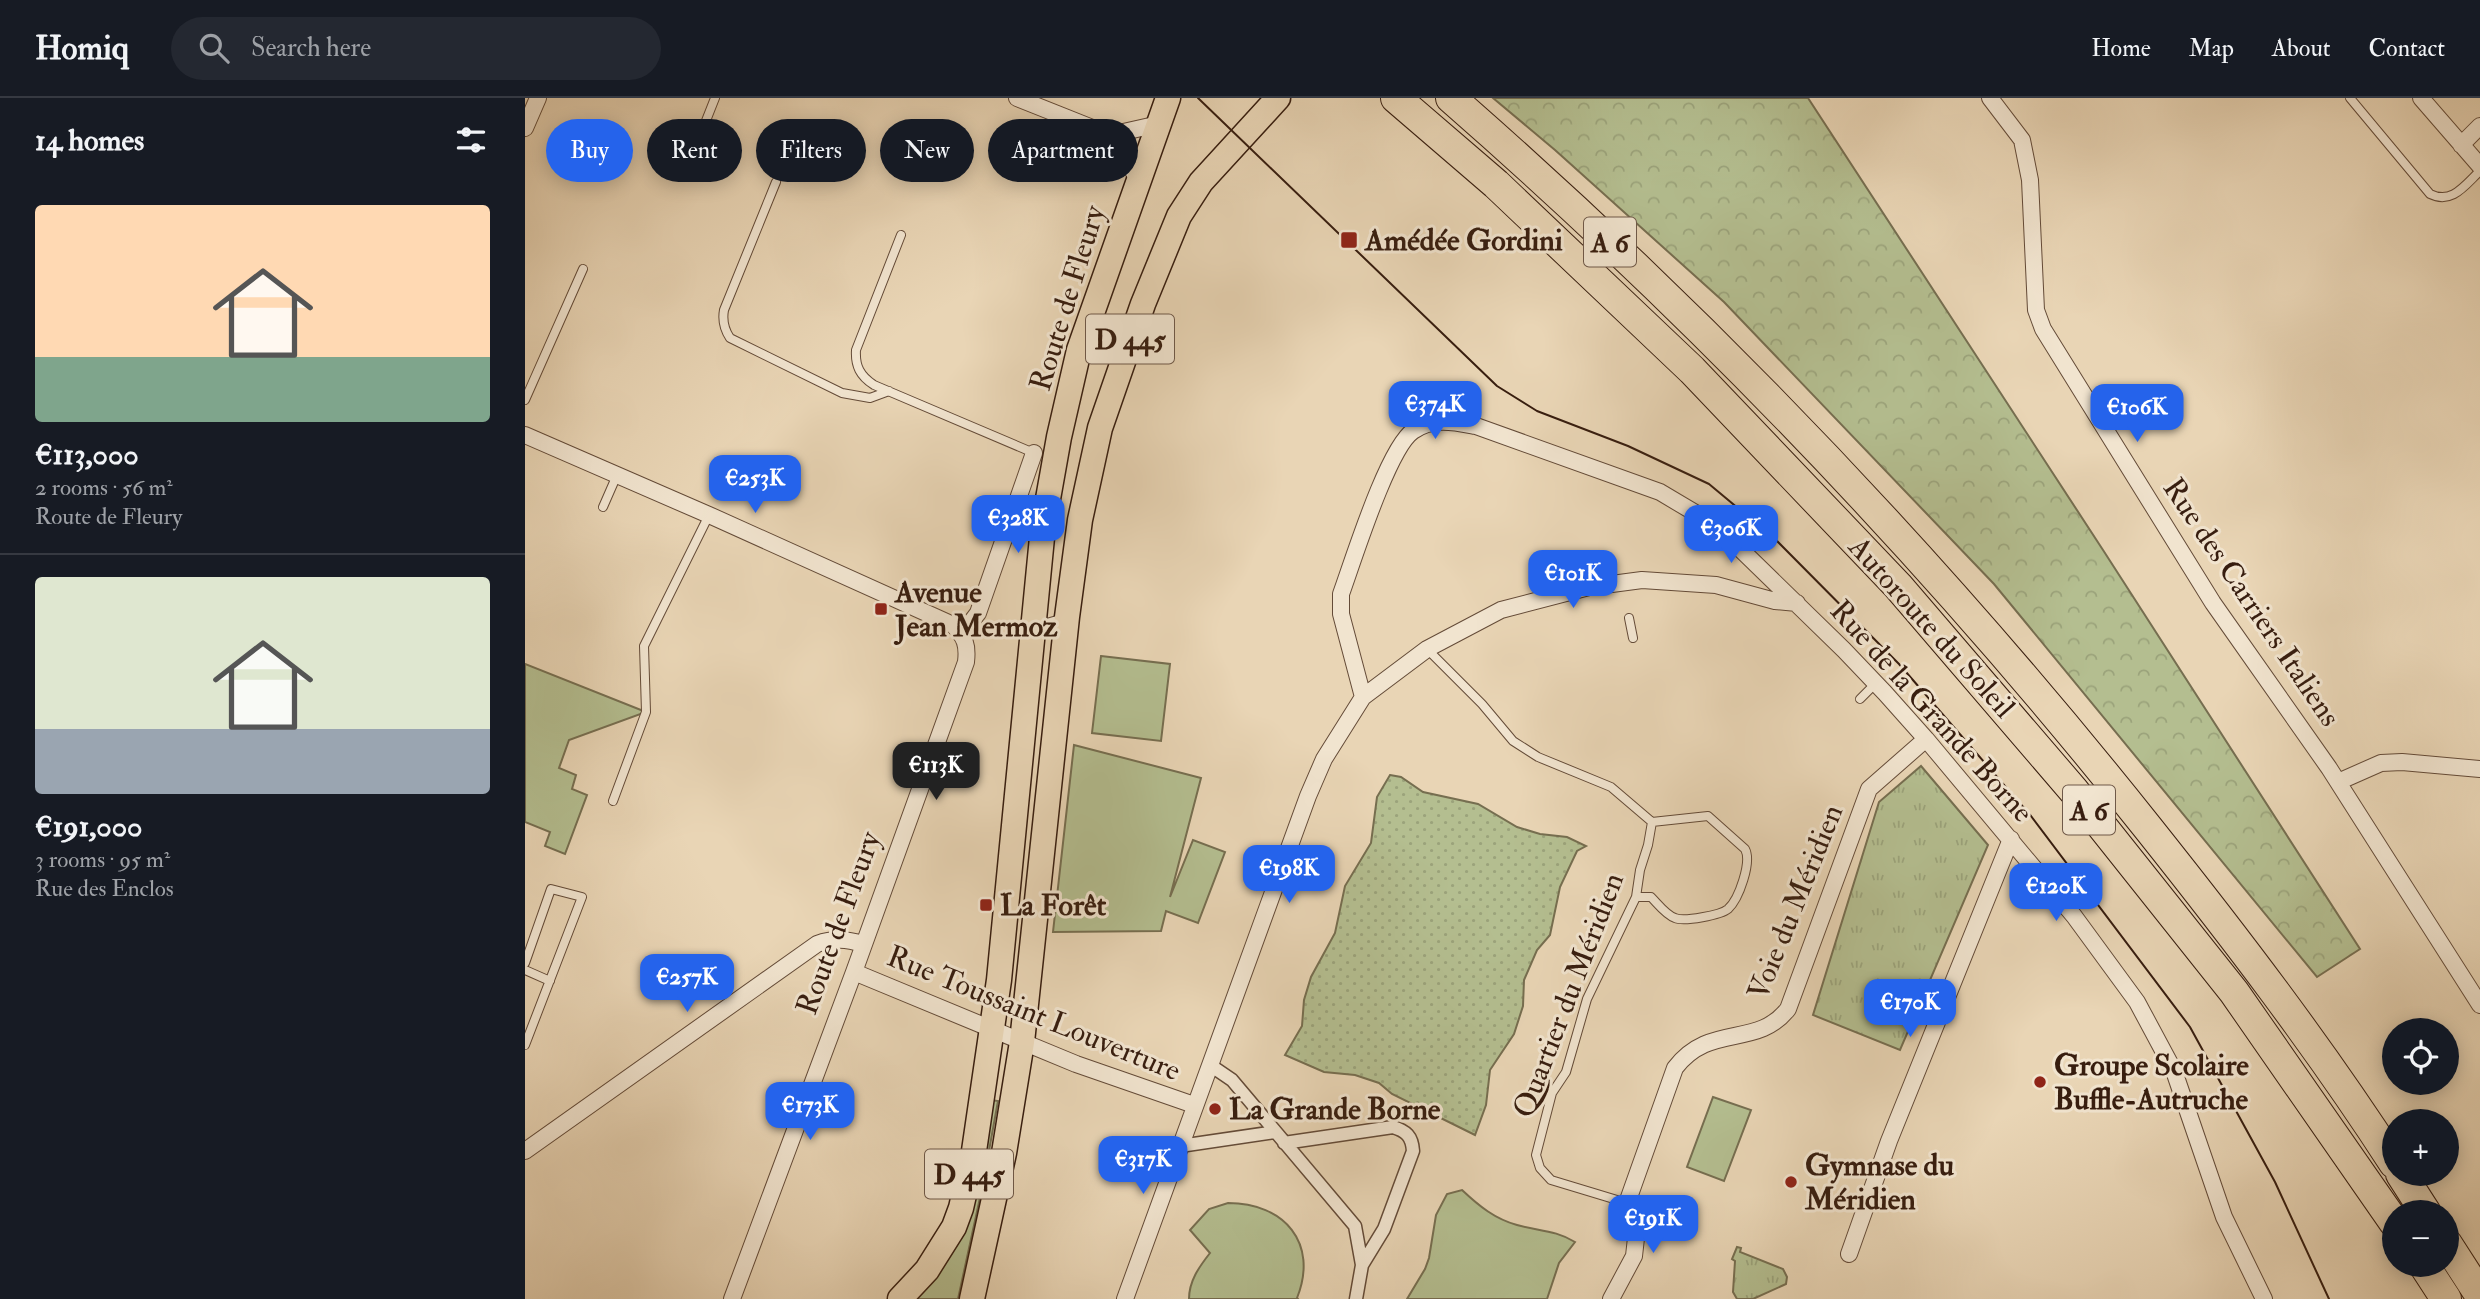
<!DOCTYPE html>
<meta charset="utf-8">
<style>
:root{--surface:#171b24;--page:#242831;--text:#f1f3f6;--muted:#9ea1a6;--line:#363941;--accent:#2563eb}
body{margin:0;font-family:"IM FELL Double Pica",serif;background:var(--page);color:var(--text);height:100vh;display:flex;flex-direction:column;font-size:26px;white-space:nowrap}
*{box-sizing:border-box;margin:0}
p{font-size:23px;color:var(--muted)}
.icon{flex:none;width:38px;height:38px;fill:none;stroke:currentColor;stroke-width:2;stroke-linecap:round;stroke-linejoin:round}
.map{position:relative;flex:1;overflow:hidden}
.details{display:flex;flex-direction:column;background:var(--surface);width:525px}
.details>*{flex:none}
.hud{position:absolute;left:21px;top:21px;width:665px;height:63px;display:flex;gap:14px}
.fabs{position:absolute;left:1857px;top:920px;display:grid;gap:14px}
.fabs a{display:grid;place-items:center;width:77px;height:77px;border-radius:50%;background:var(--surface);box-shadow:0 4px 18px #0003;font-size:35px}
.price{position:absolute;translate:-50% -60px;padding:0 16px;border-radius:14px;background:var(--accent);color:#fff;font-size:23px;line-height:46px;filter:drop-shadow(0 2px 4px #0008)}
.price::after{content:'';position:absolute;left:50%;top:42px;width:21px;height:16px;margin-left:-10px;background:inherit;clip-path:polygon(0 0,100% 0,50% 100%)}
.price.on{background:#222;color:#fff}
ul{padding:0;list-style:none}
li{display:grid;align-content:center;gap:14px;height:371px;padding:0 35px}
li+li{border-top:2px solid var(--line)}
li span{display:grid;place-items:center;height:217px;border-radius:7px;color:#555}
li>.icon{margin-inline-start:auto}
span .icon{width:126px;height:126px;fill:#fffc;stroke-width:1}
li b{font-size:30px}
h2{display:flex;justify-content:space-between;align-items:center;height:84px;padding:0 35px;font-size:30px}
.chip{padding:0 24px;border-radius:32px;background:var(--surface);box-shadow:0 4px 18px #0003;font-size:24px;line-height:63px}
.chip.on{background:var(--accent);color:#fff}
header{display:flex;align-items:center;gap:42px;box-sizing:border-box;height:98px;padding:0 35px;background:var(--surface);border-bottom:2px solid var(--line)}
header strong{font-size:33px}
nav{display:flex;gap:38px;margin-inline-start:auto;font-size:24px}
.search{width:490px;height:63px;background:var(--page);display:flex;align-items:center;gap:18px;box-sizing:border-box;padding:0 24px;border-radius:38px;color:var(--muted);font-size:26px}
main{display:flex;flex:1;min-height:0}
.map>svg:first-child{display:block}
.grass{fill:#b4be90;stroke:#766e50;stroke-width:2}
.forest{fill:url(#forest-crowns);stroke:#766e50;stroke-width:2}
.park{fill:url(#park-tufts);stroke:#766e50;stroke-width:2}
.garden{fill:url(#garden-dots);stroke:#766e50;stroke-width:2}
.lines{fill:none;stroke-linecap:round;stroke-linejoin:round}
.service-casing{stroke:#644b38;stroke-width:10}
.pedestrian-casing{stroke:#644b38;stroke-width:15}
.minor-casing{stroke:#644b38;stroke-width:18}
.primary-casing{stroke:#371d0f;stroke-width:27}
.motorway-casing{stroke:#371d0f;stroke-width:32}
.service{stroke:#f1e4cf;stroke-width:8}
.pedestrian{stroke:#f1e4cf;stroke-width:12}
.minor{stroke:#f1e4cf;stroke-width:16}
.primary{stroke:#e9d5b5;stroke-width:24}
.motorway{stroke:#e9d5b5;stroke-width:30}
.tram{stroke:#371d0f;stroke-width:2}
.poi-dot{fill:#8f2418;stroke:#f1e4cf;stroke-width:2.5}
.labels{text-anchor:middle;stroke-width:6;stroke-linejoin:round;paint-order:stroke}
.shield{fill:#f1e4cf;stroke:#6f5949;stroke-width:2}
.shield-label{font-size:28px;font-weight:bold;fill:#371d0f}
.poi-label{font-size:30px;font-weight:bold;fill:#371d0f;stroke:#f1e4cf;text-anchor:start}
.street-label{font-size:30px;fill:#371d0f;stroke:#f1e4cf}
</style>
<header>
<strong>Homiq</strong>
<div class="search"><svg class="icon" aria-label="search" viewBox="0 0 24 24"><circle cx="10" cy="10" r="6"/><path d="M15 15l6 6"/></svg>Search here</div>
<nav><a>Home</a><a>Map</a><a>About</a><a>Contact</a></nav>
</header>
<main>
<section class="details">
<h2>14 homes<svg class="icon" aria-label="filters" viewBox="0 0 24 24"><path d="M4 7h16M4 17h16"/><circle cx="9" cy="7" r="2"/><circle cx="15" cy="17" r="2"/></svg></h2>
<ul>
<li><span style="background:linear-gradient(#ffd9b3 70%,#7fa58c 0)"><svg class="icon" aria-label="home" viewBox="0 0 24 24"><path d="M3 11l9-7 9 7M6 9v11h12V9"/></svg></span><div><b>€113,000</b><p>2 rooms · 56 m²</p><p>Route de Fleury</p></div></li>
<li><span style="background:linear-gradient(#dfe7d0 70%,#9aa5b1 0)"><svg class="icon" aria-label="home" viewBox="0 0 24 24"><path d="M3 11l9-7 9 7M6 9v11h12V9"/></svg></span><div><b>€191,000</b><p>3 rooms · 95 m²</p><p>Rue des Enclos</p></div></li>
</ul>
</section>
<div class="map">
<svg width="1955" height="1201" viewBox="0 0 1955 1201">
<defs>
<pattern id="forest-crowns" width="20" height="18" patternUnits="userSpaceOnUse" patternTransform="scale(1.75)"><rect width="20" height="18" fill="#b4be90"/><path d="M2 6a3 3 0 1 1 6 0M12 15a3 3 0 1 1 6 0" fill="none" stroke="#9ba37b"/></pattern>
<pattern id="park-tufts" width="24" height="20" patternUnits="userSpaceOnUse" patternTransform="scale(1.75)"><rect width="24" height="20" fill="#b4be90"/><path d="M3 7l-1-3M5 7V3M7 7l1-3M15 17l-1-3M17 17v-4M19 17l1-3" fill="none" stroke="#9ba37b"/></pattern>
<pattern id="garden-dots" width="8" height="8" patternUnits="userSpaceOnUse" patternTransform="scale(1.75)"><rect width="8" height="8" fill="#b4be90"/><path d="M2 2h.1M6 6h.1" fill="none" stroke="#9ba37b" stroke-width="1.8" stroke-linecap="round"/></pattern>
</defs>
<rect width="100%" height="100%" fill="#e9d5b5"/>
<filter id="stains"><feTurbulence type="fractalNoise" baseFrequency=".00286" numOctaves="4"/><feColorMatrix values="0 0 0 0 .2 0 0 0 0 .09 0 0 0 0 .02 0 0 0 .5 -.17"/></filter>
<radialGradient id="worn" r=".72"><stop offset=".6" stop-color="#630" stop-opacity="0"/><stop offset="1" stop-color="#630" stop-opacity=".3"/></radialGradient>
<path class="grass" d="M576,558L645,566L636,643L567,635Z
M0,566L121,614L44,642L34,670L51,677L47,691L62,697L40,756L20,748L25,734L0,724Z
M549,647L676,680L645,799L668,742L700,754L673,825L641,813L636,833L528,834Z
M1188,999L1226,1012L1199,1083L1162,1069Z
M466,1002L473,1003L458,1086L433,1201H388Z
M937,1092C954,1108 970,1121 992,1127C1013,1133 1031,1132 1050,1144L1034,1165L1022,1201H882L900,1171L904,1160L911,1117L922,1096Z
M703,1105C759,1105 794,1145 772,1200L773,1201H664C664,1183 674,1169 685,1155L665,1132L684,1111Z"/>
<path class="forest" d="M968,0H1283L1578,452L1835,851L1792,879L1469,486L1199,204L1030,52Z"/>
<path class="park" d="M1396,668L1463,747L1375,952L1288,917L1354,704Z
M1212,1149L1216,1150L1215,1154L1258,1171L1262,1179L1261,1186L1228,1201H1212L1208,1194L1210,1163L1207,1161Z"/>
<path class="garden" d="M865,677L876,679L898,694L953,706L992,729L1015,736L1042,739L1061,748L1052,753L1035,789L1025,837L1012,852L999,882L998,908L989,936L965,972L961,1007L950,1037L867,996L854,985L830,977L799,974L760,957L777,928L779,902L786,879L810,835L820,788L846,745L852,699Z"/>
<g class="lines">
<g class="service-casing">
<path id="service" d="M1825,0L1905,96C1927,107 1940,87 1955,73
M171,48L190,0
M251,84L199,212C197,223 199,231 205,240L317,295L345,300L364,293
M376,137L331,252C330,268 335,278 349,287L509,355
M0,302L58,171
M78,409L92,377
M1104,520L1108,540
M511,528L539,520
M902,551L957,606L988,643L1013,659L1086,689L1127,724L1123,747L1115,772L1111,799L1062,901L1041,974L1027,995L1011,1057L1015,1070L1026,1082L1102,1105
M1335,601L1351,585
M88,703L121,614L119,548L184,417
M1111,799H1126C1133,806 1141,817 1150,820C1159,824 1196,817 1203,811C1214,801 1227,764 1220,751L1183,718L1127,724
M0,865L26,791L57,799L0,947
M0,872L25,883"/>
</g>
<g class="pedestrian-casing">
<path id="pedestrian" d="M685,967L707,982L830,1128L837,1167L831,1201
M759,1045L868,1029C881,1033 887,1038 888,1053L859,1131L837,1167
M655,1048L750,1034"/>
</g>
<g class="minor-casing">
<path id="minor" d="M492,0L585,37L634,26
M1465,0L1497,42L1505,82L1511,212L1518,231L1688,505L1804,670L1955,907
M1896,0L1955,68
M0,30L13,0
M585,37L613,81
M1936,47L1955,28
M0,337L184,417L428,527C440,539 443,547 441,564L329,874L207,1201
M437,536L453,515L509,355
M838,599L816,516V496C828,463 863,350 888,333C908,319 929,324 951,328L1135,394L1177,419L1203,439L1319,552L1360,595L1401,641L1549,818L1612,904L1649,973L1699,1119L1739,1201
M1813,684L1856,665L1877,664L1955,671
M329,874L551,966L669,1007
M0,1053L292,846C309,840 321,841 338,846
M1324,1156L1364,1043L1486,741
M600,1201L783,698L799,661L838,599L902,551L976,512L1064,489L1117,482L1191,487L1250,503L1272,505
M1086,1201L1109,1158L1111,1140L1102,1105L1150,970C1185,924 1232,951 1263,911L1344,691L1401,641"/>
</g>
<g class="primary-casing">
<path id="primary" d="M375,1201L402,1172L429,1129L436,1110L449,1053L474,882L518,429L534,339L554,252L643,0
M447,1201L479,1055L497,944L542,519L555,422L575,330L618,206L654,118L676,84L753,0"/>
</g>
<g class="motorway-casing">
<path id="motorway" d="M871,0L971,86L1167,272L1373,488L1549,693L1709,894L1869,1124
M926,0C1180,222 1413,466 1623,730C1709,838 1794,949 1869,1065
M1876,1076L1901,1115
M1922,1146L1955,1197
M1899,1167L1921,1201"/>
</g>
<use href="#service" class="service"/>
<use href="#pedestrian" class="pedestrian"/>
<use href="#minor" class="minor"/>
<use href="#primary" class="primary"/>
<use href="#motorway" class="motorway"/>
<path class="tram" d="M673,0L972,288L1012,313L1103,348L1184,386L1250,441L1374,566L1506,718L1665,929L1750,1084L1804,1201"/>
</g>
<g class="poi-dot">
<rect x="815" y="133" width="18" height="18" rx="3.5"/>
<rect x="349" y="504" width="14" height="14" rx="3.5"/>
<rect x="454" y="800" width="14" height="14" rx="3.5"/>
<circle cx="1515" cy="984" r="7"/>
<circle cx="690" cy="1011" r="7"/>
<circle cx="1266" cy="1084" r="7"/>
</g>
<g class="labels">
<g class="shield">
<rect x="1059" y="119.5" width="52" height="49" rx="5"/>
<rect x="561" y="216.5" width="88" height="49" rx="5"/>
<rect x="1538" y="687.5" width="52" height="49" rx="5"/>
<rect x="400" y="1051.5" width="88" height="49" rx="5"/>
</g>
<g class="shield-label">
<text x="1085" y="154">A 6</text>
<text x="605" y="251">D 445</text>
<text x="1564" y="722">A 6</text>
<text x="444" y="1086">D 445</text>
</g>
<g class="poi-label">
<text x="840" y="152">Amédée Gordini</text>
<text x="370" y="504">Avenue<tspan x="370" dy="34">Jean Mermoz</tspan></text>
<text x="475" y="817">La Forêt</text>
<text x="1529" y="977">Groupe Scolaire<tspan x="1529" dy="34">Buffle-Autruche</tspan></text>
<text x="704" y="1021">La Grande Borne</text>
<text x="1280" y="1077">Gymnase du<tspan x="1280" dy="34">Méridien</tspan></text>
</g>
<g class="street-label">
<text transform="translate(542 200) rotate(-73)" y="10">Route de Fleury</text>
<text transform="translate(1727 504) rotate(56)" y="10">Rue des Carriers Italiens</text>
<text transform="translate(1407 529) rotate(48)" y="10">Autoroute du Soleil</text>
<text transform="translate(1407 613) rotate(48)" y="10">Rue de la Grande Borne</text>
<text transform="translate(1270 804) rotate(-68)" y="10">Voie du Méridien</text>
<text transform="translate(313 825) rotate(-70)" y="10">Route de Fleury</text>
<text transform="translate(1043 897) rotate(-69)" y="10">Quartier du Méridien</text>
<text transform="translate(509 915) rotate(22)" y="10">Rue Toussaint Louverture</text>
</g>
</g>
<rect width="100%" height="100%" filter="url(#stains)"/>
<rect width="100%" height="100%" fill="url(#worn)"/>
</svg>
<div class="fabs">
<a><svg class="icon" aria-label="locate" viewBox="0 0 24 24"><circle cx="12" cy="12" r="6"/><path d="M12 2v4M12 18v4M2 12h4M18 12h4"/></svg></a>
<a>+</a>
<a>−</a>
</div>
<b class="price" style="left:910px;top:343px">€374K</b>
<b class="price" style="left:1612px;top:346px">€106K</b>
<b class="price" style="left:230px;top:417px">€253K</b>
<b class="price" style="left:493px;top:457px">€328K</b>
<b class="price" style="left:1206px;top:467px">€306K</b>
<b class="price" style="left:1048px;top:512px">€101K</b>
<b class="price on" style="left:411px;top:704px">€113K</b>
<b class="price" style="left:764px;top:807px">€198K</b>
<b class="price" style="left:1531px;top:825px">€120K</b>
<b class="price" style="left:162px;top:916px">€257K</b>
<b class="price" style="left:1385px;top:941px">€170K</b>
<b class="price" style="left:285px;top:1044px">€173K</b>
<b class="price" style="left:618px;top:1098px">€317K</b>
<b class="price" style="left:1128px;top:1157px">€191K</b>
<div class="hud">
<a class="chip on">Buy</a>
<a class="chip">Rent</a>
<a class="chip">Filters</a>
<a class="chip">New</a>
<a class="chip">Apartment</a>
</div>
</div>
</main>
